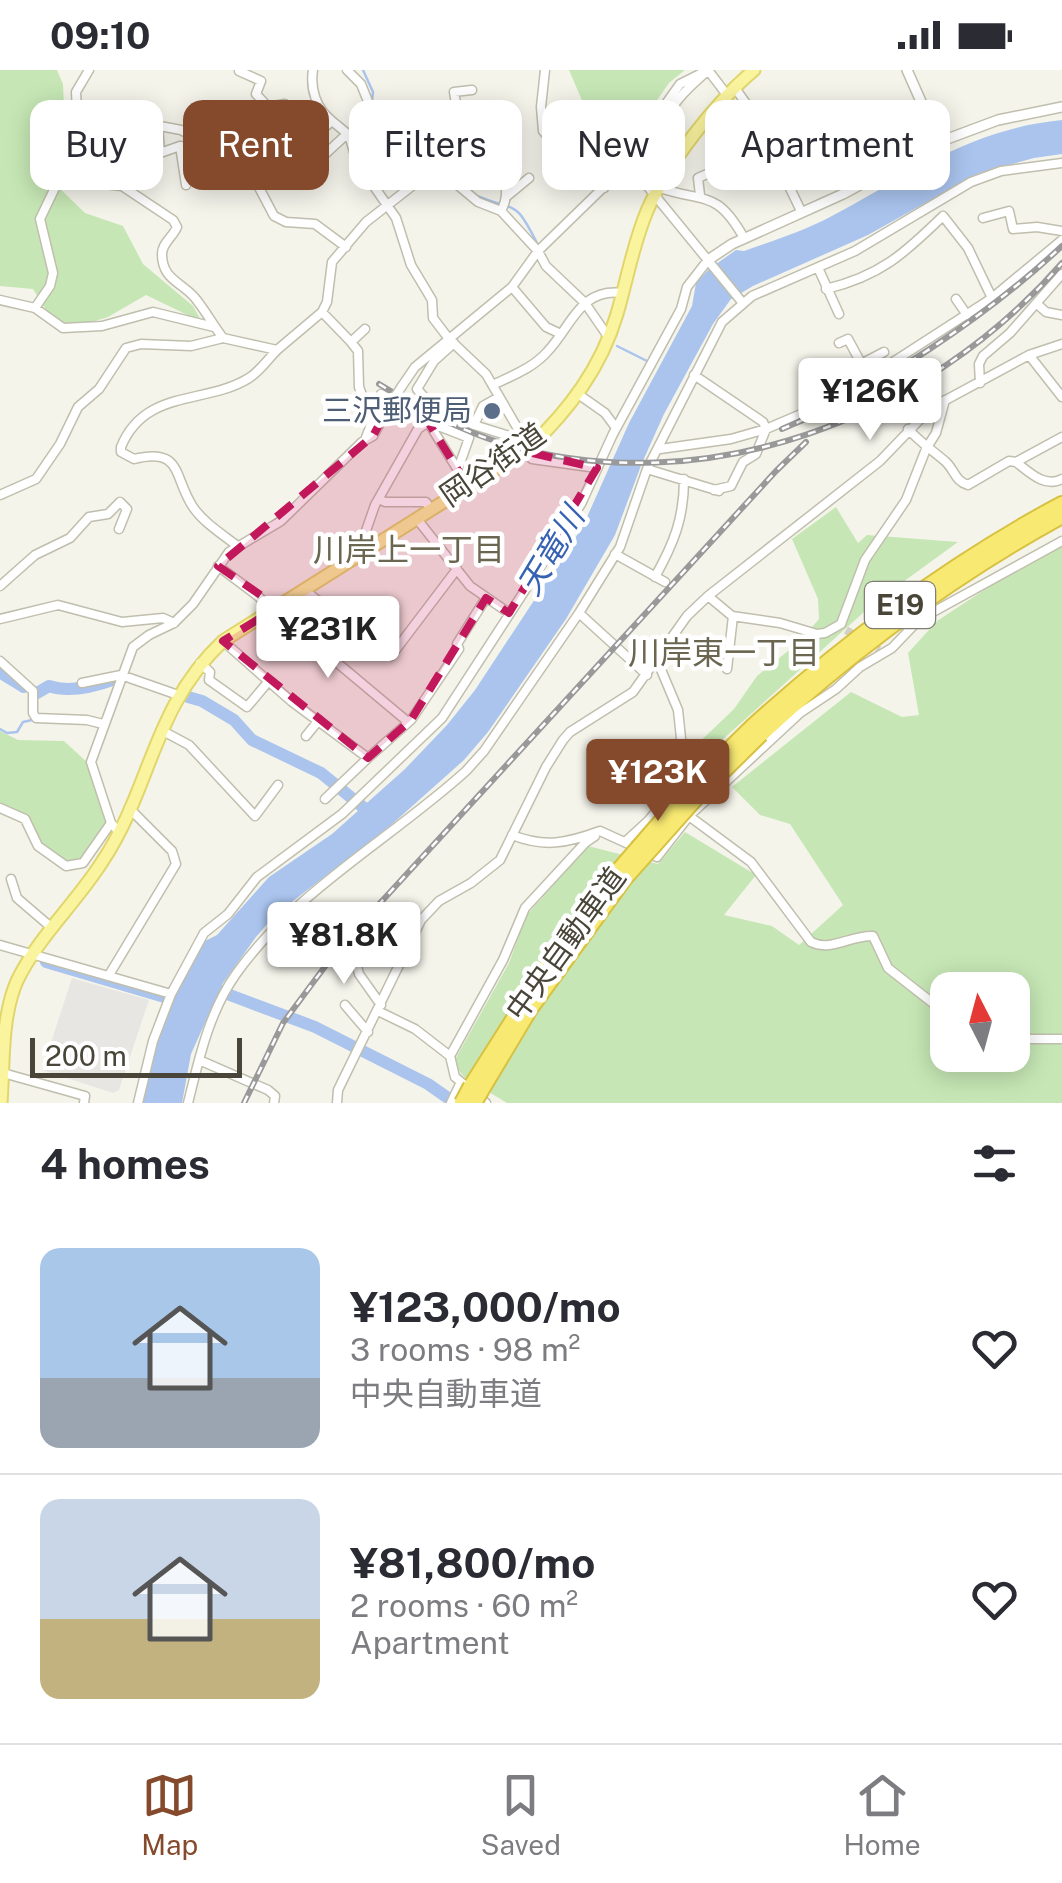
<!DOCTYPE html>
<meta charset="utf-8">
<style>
:root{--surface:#fff;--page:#f7f7f7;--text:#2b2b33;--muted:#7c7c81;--line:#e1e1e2;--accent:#854a2c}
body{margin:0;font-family:"Public Sans","Noto Sans JP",sans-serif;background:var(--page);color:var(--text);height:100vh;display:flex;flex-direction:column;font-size:38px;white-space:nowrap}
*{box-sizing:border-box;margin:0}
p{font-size:32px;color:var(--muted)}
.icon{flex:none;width:55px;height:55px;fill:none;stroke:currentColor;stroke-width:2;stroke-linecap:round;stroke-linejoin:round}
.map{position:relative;height:1033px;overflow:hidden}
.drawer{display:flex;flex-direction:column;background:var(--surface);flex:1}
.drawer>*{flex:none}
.top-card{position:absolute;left:30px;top:30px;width:1002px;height:90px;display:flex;gap:20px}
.needle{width:65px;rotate:354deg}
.buttons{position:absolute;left:930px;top:902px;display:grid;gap:20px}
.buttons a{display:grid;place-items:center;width:100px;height:100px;border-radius:20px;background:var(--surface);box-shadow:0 5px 25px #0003;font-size:50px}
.scale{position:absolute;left:30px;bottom:25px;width:212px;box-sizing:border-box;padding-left:10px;border:5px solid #494639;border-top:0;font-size:28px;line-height:35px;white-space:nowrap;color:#494639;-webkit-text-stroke:8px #fff;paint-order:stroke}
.price{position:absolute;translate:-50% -85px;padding:0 22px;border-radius:10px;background:#fff;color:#222;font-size:32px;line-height:65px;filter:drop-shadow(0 2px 5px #0008)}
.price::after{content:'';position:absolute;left:50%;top:60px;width:30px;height:22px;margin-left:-15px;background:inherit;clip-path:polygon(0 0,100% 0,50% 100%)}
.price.active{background:var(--accent);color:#fff}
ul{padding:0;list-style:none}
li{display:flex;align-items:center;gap:30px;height:250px;padding:0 40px}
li+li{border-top:2px solid var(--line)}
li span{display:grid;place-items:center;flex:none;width:280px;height:200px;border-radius:20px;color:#555}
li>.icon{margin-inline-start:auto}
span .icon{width:120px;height:120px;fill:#fffc;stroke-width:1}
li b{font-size:42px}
h2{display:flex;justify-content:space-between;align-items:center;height:120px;padding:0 40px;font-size:42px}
.chip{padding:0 35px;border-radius:20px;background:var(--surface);box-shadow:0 5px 25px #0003;font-size:35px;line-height:90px}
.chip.active{background:var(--accent);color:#fff}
.status{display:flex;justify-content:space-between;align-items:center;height:70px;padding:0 50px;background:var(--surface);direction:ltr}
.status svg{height:28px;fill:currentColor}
.dock{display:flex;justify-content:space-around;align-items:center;height:140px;border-top:2px solid var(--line);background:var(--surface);font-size:28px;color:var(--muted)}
.dock a{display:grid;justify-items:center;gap:5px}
.dock .active{color:var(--accent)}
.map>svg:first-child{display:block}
.green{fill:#c6e7b5;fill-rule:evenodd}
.parking{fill:#e7e6e2}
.water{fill:#aac4ee}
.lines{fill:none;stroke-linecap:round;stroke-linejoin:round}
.stream{stroke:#aac4ee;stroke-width:2.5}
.river{stroke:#aac4ee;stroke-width:12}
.minor-tunnel{stroke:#d3d1c7;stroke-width:8;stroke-dasharray:8 4;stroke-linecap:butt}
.minor-casing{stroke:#c0bead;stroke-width:11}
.tertiary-casing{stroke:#c0bead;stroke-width:12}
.primary-casing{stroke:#e0d66d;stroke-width:15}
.motorway-casing{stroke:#d8c141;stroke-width:18}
.minor{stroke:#fff;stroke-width:8}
.tertiary{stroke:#fff;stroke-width:9}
.primary{stroke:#faf49e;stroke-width:11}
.motorway{stroke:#f8e972;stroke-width:14}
.rail-casing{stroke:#999;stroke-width:6}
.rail{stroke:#fff;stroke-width:2.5;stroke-dasharray:8;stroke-linecap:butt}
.minor-bridge-casing{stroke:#c0bead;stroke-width:11;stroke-linecap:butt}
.motorway-bridge-casing{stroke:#d8c141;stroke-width:18;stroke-linecap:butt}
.minor-bridge{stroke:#fff;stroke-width:8}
.motorway-bridge{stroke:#f8e972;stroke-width:14}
.marked{fill:#c2185b;fill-opacity:0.2;stroke:#c2185b;stroke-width:8;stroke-dasharray:20 12;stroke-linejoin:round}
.service-dot{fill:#5c6f8a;stroke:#fff;stroke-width:4}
.labels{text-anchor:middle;stroke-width:9;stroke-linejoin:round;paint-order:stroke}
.shield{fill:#fff;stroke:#807e74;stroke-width:2.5}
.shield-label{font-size:28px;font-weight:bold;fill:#494639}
.service-label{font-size:30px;fill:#4e5e75;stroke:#fff;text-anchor:end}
.street-label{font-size:30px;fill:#494639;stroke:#fff}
.neighbourhood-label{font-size:32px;fill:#6b6650;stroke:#fff}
.water-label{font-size:32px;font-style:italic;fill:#3562b2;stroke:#fff}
</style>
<div class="status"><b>09:10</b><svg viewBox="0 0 49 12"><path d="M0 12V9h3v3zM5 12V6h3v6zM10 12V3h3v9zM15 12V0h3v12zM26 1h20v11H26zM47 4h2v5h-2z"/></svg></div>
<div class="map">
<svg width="1062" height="1033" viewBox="0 0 1062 1033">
<rect width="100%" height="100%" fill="#f5f4eb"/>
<path class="green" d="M0,0H57L63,14L66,79L47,106L85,143L123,156L143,194L193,236L202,252L146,225L108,247L68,259L50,246L33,219L0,216Z
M569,0H685L669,13L632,66L587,42Z
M836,437L858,473L867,465L958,472L874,533L691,698L689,682L734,639L757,606L799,572L819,549L818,529L792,469Z
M1062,469V1033H507L464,1007L453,993L509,893L526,846L588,776L658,794L685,762L756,805L724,845L772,856L799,875L843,835L790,754L760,745L732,717L851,622L902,647L919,645L908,583L937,551ZM948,920H1012V985H948Z
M0,661L18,670L64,671L88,693L107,750L83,788L67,792L53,785L38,773L34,761L0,734Z"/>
<path class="parking" d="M309,527L320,535L299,559L282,544Z
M72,908L149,930L119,1020L113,1023L42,1000Z"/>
<path class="water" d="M1062,50V84L1034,88L977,104L868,165L753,216L731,229L713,254L664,344L642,393L615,465L566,549L488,662L464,690L390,756L275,845L256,867L223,913L191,984L182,1033H143L162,954L191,892L205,871L217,865L269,807L332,764L405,699L447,655L475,620L583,456L629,353L692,236L696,213L709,199L736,180L744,181C772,171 804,161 830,147C909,105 969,59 1062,50Z"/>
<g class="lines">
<path class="stream" d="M363,0L373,22L372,31
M390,57C406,69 415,92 433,99L448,92L454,107L463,115
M477,126C518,143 514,128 537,173
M617,276L647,291
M0,659L7,663L17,662L23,652L32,650"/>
<path class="river" d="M2,595L1,603L24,617
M37,623L49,616C69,623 96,616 115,609
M188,627L202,631L234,650L252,670L321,703L364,738
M46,892L178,931
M214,919L315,957L428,1014L455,1033"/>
<path class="minor-tunnel" d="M846,560L879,580"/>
<g class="minor-casing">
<path id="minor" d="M89,0L76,22L79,78C93,92 92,100 103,114L122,116L173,150L177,157C173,167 162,173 162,184C162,210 182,212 195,228C205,240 213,255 223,268
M313,0C310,19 316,38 332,51
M347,0L361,14L373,44L426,105
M545,0L541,37L543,61L560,81H572L604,118
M708,0L727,25
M239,1L261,11L256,24L268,37L285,34L296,52L309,60L325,57L332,51L349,65L357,92L396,148L411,195L432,230L433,248L449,269L486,304L529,378
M706,2C692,15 676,28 668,46C658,66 659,89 643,106L644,112L742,232
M735,18L755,46L801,141
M472,20L454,22C458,65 525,97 501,141
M460,46L501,37
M133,51L181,60L192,66L194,78
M442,53L459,45
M158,56L160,83
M394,64L403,57V37
M877,64L891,97
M180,76L186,115
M310,98L347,64
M785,108L926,41
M122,116L143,92L160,83L180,76L194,78L254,108L274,146L286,152L315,154L346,177
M660,118C706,133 717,120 744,168
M700,125L698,108L770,76
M506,127L529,108
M943,146L968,178L992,228
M983,148L1009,141L1013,159L1037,157L1062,161
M819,200L839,244
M512,217L546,257L561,264
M826,219C880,206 904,184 943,146
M956,229L967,245
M0,230L35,238L63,258L102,256L153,242L214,257
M1037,234L1046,242L1062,245
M35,238L50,216L53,203L40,149L63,101L79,78
M322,242L351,272L365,259
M351,272L358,281L359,317L372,352L365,370
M454,273L434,291L417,319L432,336L474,355
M839,273L848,269L869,308
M1029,285L1062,327
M861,294L884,282
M694,305L763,352L766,359L756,384L743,392L731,416L714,420
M980,313L979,294L983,286L1010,263L1062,204
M493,315C511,306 533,298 547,282C572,256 580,217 623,223
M402,316L415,297L512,217L538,181L613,108L680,14L708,0
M381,324L428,352L469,368L458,399
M578,324L605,343L616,358
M499,327L483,336L474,355L522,370
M908,359C921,373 932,380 946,392C955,401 955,411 968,415L1009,391L1016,392L1062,367
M660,379L731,369L766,359L834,330L992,228L1062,170
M524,381L532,389L597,398
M1016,392C1030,403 1045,418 1062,409
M647,399L719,421
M0,425L36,409L60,374L78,337L99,319L126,278L141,274L191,276L223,268L277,280L322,242L327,232L332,192L366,152L426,105L435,104L454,112L478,132L501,141L538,181L546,196L585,233L609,268
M379,429L385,432H426L431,440
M417,449L470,516L509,543
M236,475C222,464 203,452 193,437C173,407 183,377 134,389L121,382V377C145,318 206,335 249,308C259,302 268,289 277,280
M364,482L361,475L375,435L418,359L428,352L461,405L465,418
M615,484L665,512
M218,496L254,523L408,652
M655,507C674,473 684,448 684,409
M0,516L35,485L70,468L89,447L108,444L120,432L127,439L119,459
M304,520L391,586L457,499
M708,526L732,546L780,553L817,564L825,563L841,554L865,490L906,430L926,379L936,363L945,330
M579,543L647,605
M0,549L58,535L122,552L163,548L174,553
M223,571L291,631L368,688L411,650L459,579L457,574L486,528
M0,591L33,621V643L36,648L87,650L103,654
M200,593L210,602L209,610L247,637L268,612
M727,599L733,546
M82,613L121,605L178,625
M161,660L189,675L255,746L278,715
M306,666L319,650
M325,729L368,688
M0,738L25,749L38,776L66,796L83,793L111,753
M689,746L751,792L811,872C831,882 851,865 873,866L888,898L948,945
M119,762L111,753L91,692L133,577L149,565L174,553L193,534L229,482L281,451L362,372L373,366L391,333
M512,765C545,778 567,773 600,761L657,787L689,746L800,643L836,619L860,597L892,578L915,554L933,542L1062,471
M625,772L649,750L685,706L678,640L657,590
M11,809L17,828L52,858
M0,875L171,924
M352,877L359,904L381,935
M109,905L176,794L172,781L129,738
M345,935L368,962
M378,941L415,959L450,986
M1012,969H1062
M199,990L268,1020L275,1026L274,1033
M3,1003L85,1026L84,1033
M138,1033L153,971L171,924L204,863L228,844L257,807L342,744L442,648L581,434L613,364L681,239L687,217L708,190
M188,1033C199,989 209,942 236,904C294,822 392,768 466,701L484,681L579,543L620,477L647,399L722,252L752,226L855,181L971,112L1001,101L1062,93
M337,1033L338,1020L421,850L439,831L471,813L500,790L546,697L563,670L570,662L633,622L687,546L708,526L880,391L931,338L1029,285L1062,274
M451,1033L460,1014
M486,1033L455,1007L450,986L503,890L525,838L585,773L595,766"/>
</g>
<g class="tertiary-casing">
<path id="tertiary" d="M907,0L939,72
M708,190L732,174L843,124L939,72L998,50L1062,37"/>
</g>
<g class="primary-casing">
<path id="primary" d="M1,1033C4,994 1,947 17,911C38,867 76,833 102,792C152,717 152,638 223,571L529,378C569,340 601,298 617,244C627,210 633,174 647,141C667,94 716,32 754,0"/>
</g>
<g class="motorway-casing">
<path id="motorway" d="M753,656C848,570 949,494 1062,434
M761,664C853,580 952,506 1062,446
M471,1016L558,879L618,801
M481,1021L530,939L625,808"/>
</g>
<use href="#minor" class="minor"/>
<use href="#tertiary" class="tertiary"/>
<use href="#primary" class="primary"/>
<use href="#motorway" class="motorway"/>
<g class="rail-casing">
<path id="rail" d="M379,314C418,338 457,359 501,373C705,434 926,349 1062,193
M782,359C878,319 986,247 1062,176
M244,1033L283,953L338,879L776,401L806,372"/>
</g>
<use href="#rail" class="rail"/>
<g class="minor-bridge-casing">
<path id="minor-bridge" d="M391,333L402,316"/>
</g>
<g class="motorway-bridge-casing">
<path id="motorway-bridge" d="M618,801L689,719L753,656
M625,808L698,726L761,664
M462,1033L471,1016
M474,1033L481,1021"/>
</g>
<use href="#minor-bridge" class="minor-bridge"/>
<use href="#motorway-bridge" class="motorway-bridge"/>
</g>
<path class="marked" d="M392,331L428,352L468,416L524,381L597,398L509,543L486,528L411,650L368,688L223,571L278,537L218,496L373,366Z"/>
<circle class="service-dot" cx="492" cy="341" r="10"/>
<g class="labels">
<rect class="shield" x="865" y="512" width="70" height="46" rx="8"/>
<g class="shield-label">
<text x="900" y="545">E19</text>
</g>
<g class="service-label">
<text x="472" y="351">三沢郵便局</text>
</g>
<g class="street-label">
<text transform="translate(493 395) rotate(-35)" y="10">岡谷街道</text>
<text transform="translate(566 874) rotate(-54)" y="10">中央自動車道</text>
</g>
<g class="neighbourhood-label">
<text x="409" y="491">川岸上一丁目</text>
<text x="724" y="594">川岸東一丁目</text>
</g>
<g class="water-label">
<text transform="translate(551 481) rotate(-59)" y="11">天竜川</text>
</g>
</g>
</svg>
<div class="buttons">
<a><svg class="needle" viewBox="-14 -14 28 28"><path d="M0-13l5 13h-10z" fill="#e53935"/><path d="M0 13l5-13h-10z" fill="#7c7c81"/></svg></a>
</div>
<div class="scale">200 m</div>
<b class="price" style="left:870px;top:373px">¥126K</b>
<b class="price" style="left:328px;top:611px">¥231K</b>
<b class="price active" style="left:658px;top:754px">¥123K</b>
<b class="price" style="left:344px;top:917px">¥81.8K</b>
<div class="top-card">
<a class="chip">Buy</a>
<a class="chip active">Rent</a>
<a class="chip">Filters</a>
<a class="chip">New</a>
<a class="chip">Apartment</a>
</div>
</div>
<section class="drawer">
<h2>4 homes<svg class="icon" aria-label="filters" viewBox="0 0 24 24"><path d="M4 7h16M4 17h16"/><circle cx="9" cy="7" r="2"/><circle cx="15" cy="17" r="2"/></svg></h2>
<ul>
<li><span style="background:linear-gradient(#a9c7e8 65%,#9aa5b1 0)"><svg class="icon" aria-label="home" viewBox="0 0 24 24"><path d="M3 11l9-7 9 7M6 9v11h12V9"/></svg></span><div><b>¥123,000/mo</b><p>3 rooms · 98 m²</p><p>中央自動車道</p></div><svg class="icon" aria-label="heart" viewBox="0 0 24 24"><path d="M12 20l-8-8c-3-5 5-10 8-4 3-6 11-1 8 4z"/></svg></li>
<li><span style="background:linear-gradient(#c9d6e8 60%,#c2b280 0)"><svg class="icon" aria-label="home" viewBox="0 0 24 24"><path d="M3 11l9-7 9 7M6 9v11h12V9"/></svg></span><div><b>¥81,800/mo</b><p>2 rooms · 60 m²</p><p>Apartment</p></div><svg class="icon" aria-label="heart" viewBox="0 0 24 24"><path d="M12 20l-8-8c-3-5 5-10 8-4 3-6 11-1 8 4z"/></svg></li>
</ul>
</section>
<nav class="dock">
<a class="active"><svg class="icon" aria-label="map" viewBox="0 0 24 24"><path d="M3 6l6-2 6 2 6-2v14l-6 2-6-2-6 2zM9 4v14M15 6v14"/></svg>Map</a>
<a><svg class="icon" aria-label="saved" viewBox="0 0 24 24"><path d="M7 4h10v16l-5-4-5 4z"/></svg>Saved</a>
<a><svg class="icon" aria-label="home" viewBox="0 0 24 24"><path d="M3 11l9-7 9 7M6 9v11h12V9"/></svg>Home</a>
</nav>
